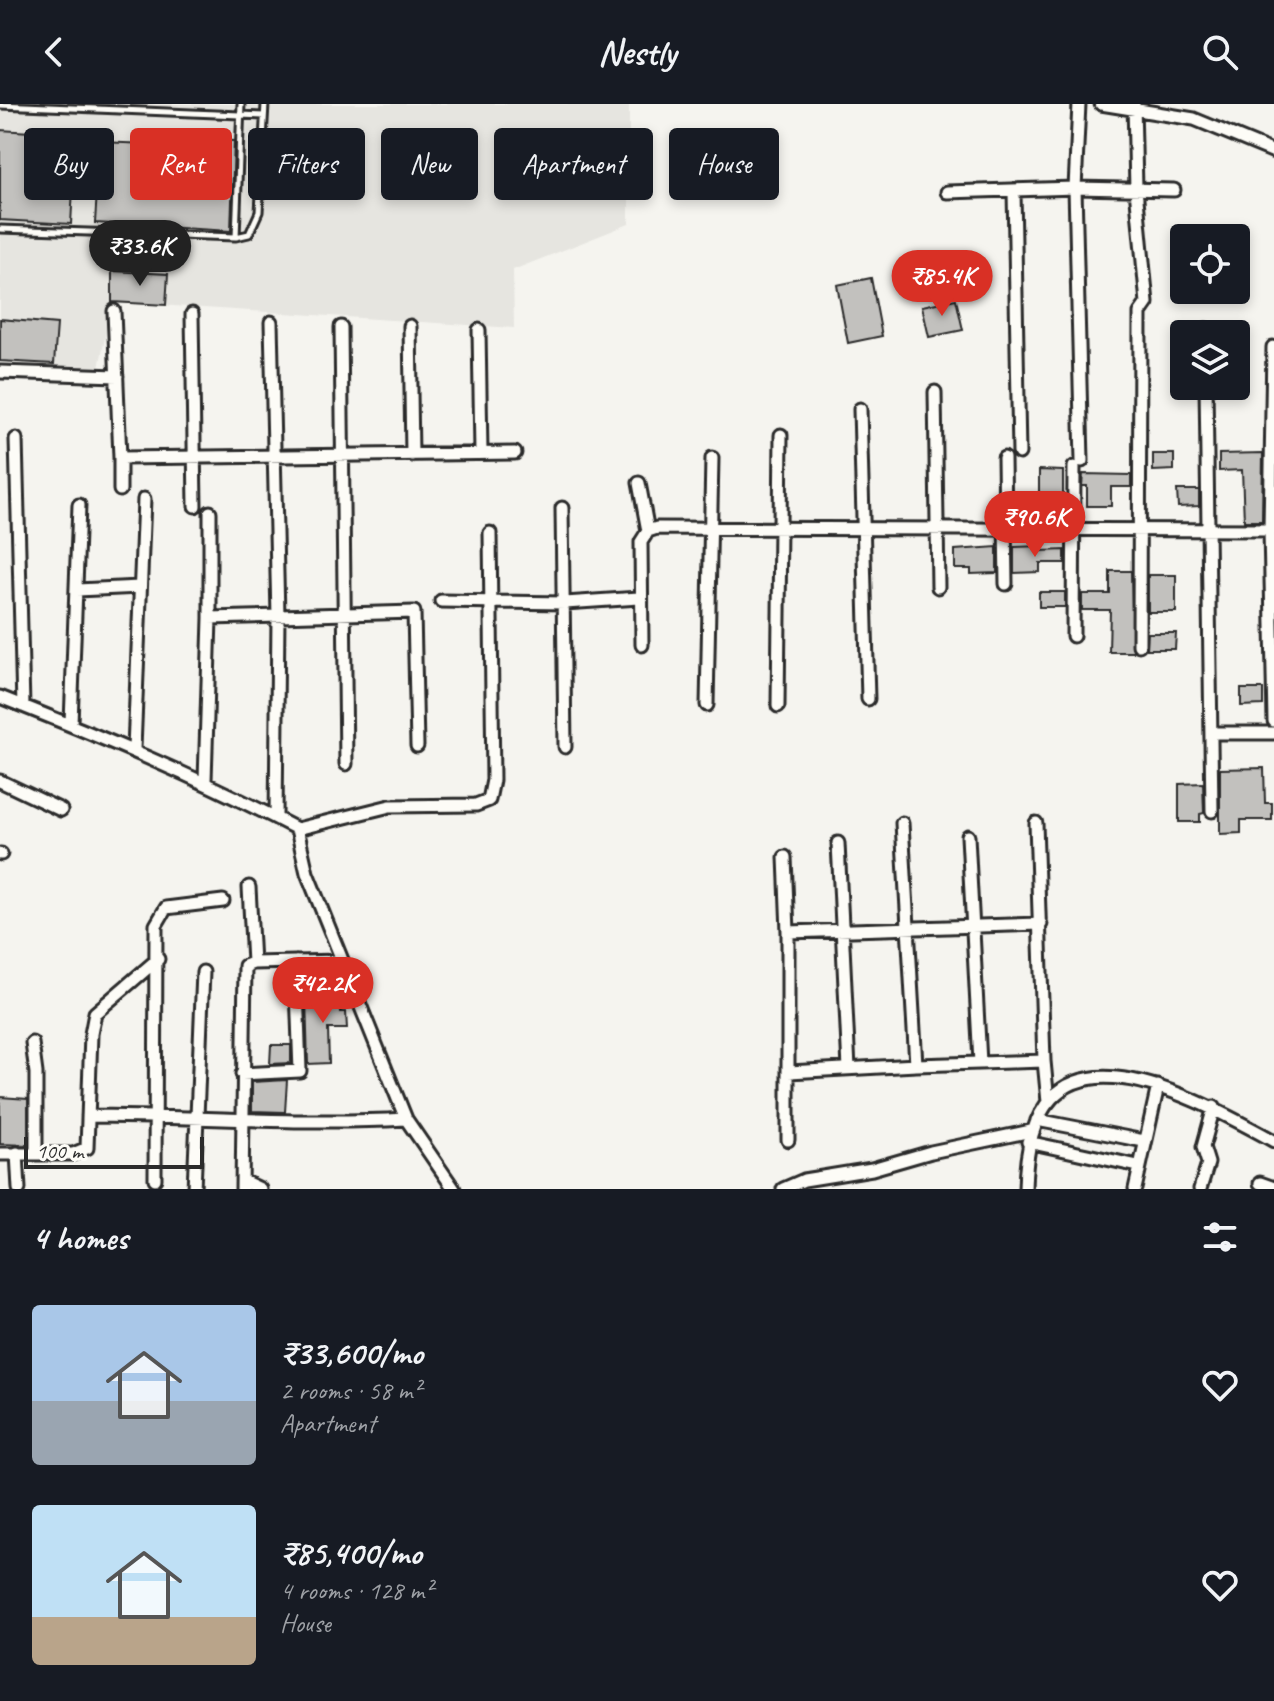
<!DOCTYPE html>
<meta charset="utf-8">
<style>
:root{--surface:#171b24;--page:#242831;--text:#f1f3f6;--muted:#9ea1a6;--accent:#d93025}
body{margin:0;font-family:Caveat,sans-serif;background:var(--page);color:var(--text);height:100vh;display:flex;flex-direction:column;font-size:30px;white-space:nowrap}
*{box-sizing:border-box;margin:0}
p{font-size:26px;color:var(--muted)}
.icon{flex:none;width:44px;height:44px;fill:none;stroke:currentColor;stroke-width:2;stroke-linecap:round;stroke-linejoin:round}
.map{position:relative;height:1085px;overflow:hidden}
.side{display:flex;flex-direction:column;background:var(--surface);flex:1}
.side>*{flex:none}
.guide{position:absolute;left:24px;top:24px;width:800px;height:72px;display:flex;gap:16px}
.fabs{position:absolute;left:1170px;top:120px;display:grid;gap:16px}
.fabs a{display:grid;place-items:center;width:80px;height:80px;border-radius:8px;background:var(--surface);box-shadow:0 4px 12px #0003;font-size:40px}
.scale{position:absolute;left:24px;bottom:20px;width:180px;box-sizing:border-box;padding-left:8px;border:4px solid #2b2b2b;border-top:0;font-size:22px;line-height:28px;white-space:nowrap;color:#2b2b2b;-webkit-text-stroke:6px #fdfcf7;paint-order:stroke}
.price{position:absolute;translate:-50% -68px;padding:0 18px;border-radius:28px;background:var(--accent);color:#fff;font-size:26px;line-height:52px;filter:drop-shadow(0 2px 4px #0008)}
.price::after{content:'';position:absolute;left:50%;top:48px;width:24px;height:18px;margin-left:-12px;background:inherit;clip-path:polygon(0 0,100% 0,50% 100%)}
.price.active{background:#222;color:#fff}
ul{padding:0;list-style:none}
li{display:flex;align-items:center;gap:24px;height:200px;padding:0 32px}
li span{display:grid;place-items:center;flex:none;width:224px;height:160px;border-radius:8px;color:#555}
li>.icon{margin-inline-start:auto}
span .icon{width:96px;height:96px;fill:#fffc;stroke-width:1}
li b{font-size:34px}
h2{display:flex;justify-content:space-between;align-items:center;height:96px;padding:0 32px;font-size:34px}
.pill{padding:0 28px;border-radius:8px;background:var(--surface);box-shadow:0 4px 12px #0003;font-size:28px;line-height:72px}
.pill.active{background:var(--accent);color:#fff}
header{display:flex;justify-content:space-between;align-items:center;height:104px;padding:0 32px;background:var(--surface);font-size:36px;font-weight:600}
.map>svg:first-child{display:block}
.built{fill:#e6e5e0}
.building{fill:#c2c1be;stroke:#2b2b2b;stroke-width:2}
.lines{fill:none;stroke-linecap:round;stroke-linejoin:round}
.lane-casing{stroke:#2b2b2b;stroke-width:11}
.street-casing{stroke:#2b2b2b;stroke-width:17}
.lane{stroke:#fdfcf7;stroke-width:5}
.street{stroke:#fdfcf7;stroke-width:11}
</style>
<header><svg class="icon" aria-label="back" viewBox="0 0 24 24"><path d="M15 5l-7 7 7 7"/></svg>Nestly<svg class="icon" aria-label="search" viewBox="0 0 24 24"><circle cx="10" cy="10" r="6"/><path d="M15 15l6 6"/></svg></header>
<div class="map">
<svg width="1274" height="1085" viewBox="0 0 1274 1085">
<rect width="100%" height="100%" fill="#f5f4ef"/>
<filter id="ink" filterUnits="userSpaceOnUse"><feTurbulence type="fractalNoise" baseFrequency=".0125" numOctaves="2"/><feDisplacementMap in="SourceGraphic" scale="16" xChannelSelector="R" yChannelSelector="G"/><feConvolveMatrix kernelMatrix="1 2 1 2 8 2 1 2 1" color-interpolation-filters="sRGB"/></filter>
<g filter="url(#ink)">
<path class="built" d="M0,0H629V120L513,166L514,224L112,198L99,264L0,257Z"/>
<path class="building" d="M0,26L76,31L71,120L0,116Z
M173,34L234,37L231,127L95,119L100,38L172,41Z
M112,167L168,170L166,201L112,198Z
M871,174L882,232L848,239L837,181Z
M956,195L963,226L929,233L922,202Z
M0,215L57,220L54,260L0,257Z
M1263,349L1262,417H1244L1242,366L1219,367V350Z
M1153,350H1174V366L1153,367Z
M1039,366L1063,367V417H1039Z
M1083,370L1131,371V383H1111V402H1087V382H1082Z
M1177,386H1199V402L1178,403Z
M1040,442V447L1065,446V459H1040V468L1014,469V443Z
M997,443V469L971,470V465H955V446Z
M1110,467H1131L1133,548H1109L1110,506H1082V490H1110Z
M1148,471H1176V508H1148Z
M1039,488H1065V503H1039Z
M1148,529H1176L1175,545H1147Z
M1241,585H1263V601L1241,602Z
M1264,664L1265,699H1272V716H1241V729L1220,730V665Z
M1203,679L1204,709L1200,710V718H1179V680Z
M340,891L341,908H346L347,925H328L329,959L308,960L306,893Z
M271,941H291V959L270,960Z
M287,976L285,1008L252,1007V978Z
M0,993L28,995V1041L0,1040Z"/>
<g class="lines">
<g class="lane-casing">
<path id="lane" d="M0,1L264,12
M0,125L236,133L249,130L259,108L265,0
M236,133L241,0"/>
</g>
<g class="street-casing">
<path id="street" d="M1079,0L1075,84L1082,357
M1101,0L1194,15L1274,48
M1134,0L1136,85L1147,199L1140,209L1139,541
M1014,87L1019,349
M947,88L1075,84L1174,86
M114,207L120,354
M192,210L195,402
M271,218L278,512L276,714
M410,222L412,351
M341,223L346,660
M1206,225V230
M479,226L481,349
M1273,243L1270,426L1274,617
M0,268L117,272
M1206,282L1212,707
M935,288L938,483
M860,305L868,595
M16,335L23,602
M1004,354L1006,480
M639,379L648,427L641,438L642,541
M120,386V354L515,349
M562,404L565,643
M210,408V514
M648,427L657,424L1274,426
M77,486L140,483
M441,497L565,499L639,494
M1073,532L1074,363
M0,593C102,633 200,674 297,725L307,769L406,1015L454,1085
M707,601L712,354
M778,602L781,331
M71,619L79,401
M1212,629H1274
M134,645L144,395
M0,677L61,706
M205,677L210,514L414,508L417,642
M902,719L916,961L1044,957L1036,719
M297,725L390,702L476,701L489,696L493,676L490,429
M968,732L980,959
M838,739L849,965
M0,750H1
M785,753L788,828L1041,820
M249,783L253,859
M788,828V1036
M32,939L36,969V1050
M1044,957L1048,998
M789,968L916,961
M242,970L300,967L296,858
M88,1012C194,1012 301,1021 406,1015
M1037,1016L1144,1037
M1028,1038L1138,1062
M17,1049L19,1085
M0,1050H73L87,1044L91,930L95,909L158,855
M155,1075L156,821L166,804L223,797
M243,1077L260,1085
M1260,1079L1274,1084
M194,1085L203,868
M242,1085L245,862L253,859L340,857
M783,1085L804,1076L872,1065L931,1048L1031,1027
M1025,1085C1028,905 1178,984 1274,1037
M1135,1085L1158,982
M1200,1085L1208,1059L1203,1043L1214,1003"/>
</g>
<use href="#lane" class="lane"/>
<use href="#street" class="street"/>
</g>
</g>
</svg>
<div class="fabs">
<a><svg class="icon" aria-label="locate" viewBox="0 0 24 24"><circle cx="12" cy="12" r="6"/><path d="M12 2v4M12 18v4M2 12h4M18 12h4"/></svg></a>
<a><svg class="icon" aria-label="layers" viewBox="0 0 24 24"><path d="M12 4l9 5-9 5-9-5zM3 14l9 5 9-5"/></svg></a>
</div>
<div class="scale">100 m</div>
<b class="price active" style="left:140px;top:184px">₹33.6K</b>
<b class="price" style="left:942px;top:214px">₹85.4K</b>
<b class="price" style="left:1035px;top:455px">₹90.6K</b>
<b class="price" style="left:323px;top:921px">₹42.2K</b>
<div class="guide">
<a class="pill">Buy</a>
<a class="pill active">Rent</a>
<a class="pill">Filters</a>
<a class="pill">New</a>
<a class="pill">Apartment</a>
<a class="pill">House</a>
</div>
</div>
<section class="side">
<h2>4 homes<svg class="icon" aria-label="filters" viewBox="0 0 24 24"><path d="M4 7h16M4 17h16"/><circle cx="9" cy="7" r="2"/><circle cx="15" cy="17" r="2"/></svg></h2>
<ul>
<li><span style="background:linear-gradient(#a9c7e8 60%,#9aa5b1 0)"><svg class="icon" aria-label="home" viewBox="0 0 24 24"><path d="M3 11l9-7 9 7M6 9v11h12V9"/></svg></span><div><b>₹33,600/mo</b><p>2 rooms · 58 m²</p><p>Apartment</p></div><svg class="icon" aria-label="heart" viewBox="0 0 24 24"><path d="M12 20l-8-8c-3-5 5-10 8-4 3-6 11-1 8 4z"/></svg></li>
<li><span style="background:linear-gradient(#bfe0f5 70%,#b9a48a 0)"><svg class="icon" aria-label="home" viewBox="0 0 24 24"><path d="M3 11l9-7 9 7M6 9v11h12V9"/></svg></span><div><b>₹85,400/mo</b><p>4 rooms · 128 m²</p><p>House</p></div><svg class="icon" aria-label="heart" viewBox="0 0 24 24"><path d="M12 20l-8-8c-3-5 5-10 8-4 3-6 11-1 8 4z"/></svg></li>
</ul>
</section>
